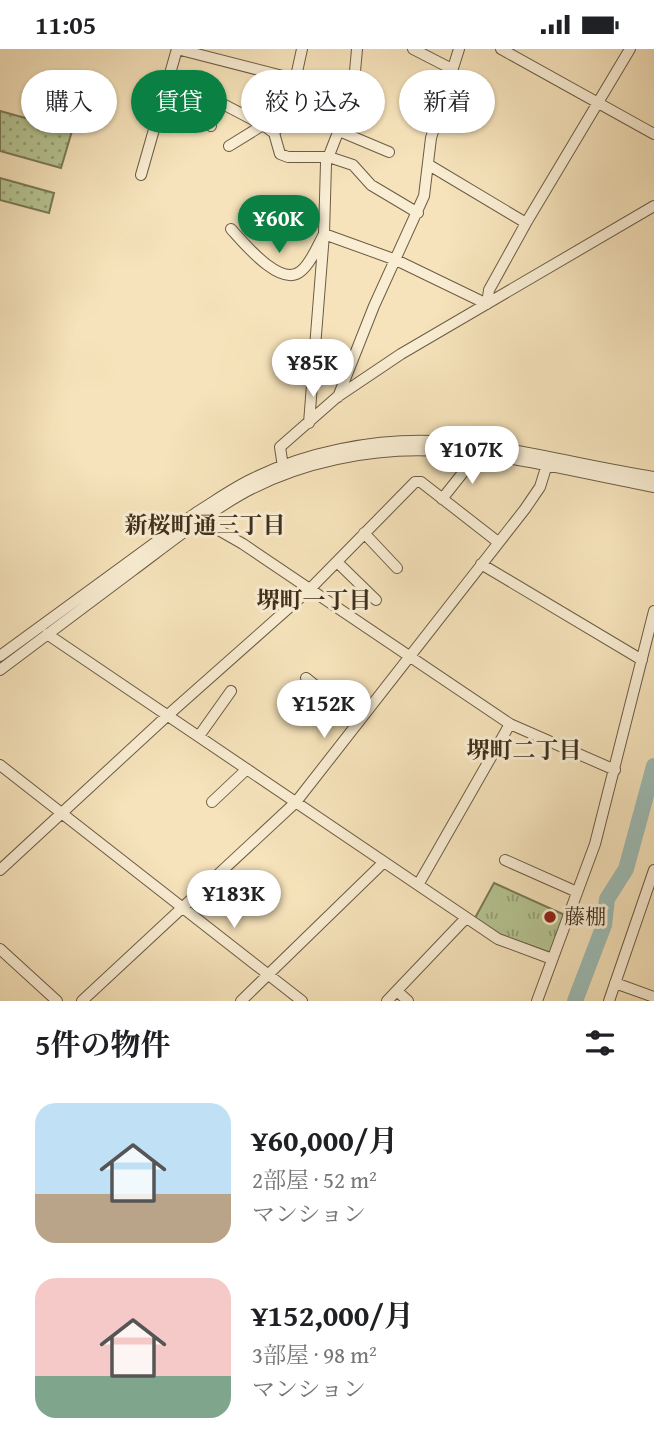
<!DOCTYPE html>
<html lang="ja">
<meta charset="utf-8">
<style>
:root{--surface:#fff;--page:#f6f6f6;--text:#202124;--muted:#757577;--accent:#0b8043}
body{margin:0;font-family:"Gentium Book Plus","Noto Serif JP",serif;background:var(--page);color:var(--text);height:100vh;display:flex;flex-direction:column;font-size:26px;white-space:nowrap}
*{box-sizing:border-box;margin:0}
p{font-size:23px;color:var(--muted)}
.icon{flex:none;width:38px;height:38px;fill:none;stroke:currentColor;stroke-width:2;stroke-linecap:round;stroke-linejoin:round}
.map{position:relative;height:952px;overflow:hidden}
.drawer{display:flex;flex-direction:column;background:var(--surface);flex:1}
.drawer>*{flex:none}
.hud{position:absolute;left:21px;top:21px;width:612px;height:63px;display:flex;gap:14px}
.price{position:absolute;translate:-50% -60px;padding:0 16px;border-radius:24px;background:#fff;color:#222;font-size:23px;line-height:46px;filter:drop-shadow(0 2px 4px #0008)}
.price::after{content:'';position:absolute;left:50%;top:42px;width:21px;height:16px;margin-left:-10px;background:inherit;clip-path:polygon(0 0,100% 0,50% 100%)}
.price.selected{background:var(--accent);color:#fff}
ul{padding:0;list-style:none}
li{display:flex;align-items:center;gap:21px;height:175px;padding:0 35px}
li span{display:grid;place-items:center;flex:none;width:196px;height:140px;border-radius:21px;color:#555}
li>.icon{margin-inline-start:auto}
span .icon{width:84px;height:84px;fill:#fffc;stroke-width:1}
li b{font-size:30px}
h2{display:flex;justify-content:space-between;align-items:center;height:84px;padding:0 35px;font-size:30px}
.tag{padding:0 24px;border-radius:32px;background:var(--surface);box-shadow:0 2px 5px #0004;font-size:24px;line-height:63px}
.tag.selected{background:var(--accent);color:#fff}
.status{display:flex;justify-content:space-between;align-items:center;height:49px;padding:0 35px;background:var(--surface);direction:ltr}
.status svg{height:19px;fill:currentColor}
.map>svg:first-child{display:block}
.grass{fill:url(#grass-dots);stroke:#7a7a58;stroke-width:2}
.park{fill:url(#park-tufts);stroke:#7a7a58;stroke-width:2}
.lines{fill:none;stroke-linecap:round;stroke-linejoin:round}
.river{stroke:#9ebdb6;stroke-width:16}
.minor-casing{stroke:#6c5c44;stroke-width:12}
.minor{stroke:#f9edd3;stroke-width:10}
.poi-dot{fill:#8f2418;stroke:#f9edd3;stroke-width:2.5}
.labels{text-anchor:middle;stroke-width:6;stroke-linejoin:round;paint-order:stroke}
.poi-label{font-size:21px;fill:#3e2f1d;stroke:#f9edd3;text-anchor:start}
.neighbourhood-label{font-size:23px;font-weight:bold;fill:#3e2f1d;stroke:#f9edd3}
</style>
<div class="status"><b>11:05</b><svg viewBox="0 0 49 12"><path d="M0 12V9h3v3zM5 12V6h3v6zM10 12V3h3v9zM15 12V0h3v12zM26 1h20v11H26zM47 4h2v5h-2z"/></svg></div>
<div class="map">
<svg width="654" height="952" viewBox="0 0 654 952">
<defs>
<pattern id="grass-dots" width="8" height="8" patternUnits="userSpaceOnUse" patternTransform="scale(1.75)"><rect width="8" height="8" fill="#b6c594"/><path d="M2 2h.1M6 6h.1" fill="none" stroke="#95a078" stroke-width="1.8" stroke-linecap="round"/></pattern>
<pattern id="park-tufts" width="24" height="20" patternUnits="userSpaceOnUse" patternTransform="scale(1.75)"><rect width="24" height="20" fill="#b6c594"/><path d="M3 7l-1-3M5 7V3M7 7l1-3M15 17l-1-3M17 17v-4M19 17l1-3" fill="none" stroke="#95a078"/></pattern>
</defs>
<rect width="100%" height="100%" fill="#f6e3bb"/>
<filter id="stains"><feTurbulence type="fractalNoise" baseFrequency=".00286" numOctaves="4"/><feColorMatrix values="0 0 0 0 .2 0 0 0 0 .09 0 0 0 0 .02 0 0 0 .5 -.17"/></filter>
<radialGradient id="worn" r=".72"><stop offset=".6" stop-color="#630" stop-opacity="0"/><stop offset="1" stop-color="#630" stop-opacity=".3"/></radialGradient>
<path class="grass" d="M0,62L72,82L61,119L0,102Z
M0,129L54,144L49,164L0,151Z"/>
<path class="park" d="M494,834L565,866L551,904L501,886L475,869Z"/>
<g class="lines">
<path class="river" d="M575,952L604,876L607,850L626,820L654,717"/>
<g class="minor-casing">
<path id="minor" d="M177,0L353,45
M413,0L452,20
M501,0L654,85
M166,38L219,53L263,76L274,84L280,105L288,108H329L353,116L371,136L418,164
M447,38L487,60
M163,49L198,65L211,77
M339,82L389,103
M274,84L288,64L302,0
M229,97L263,76
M429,116L526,174
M141,126L177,0
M231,180C243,193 281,240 301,222C311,214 318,196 324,185L396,211L487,255
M487,255L489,241L526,174L630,0
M338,348L374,257L424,147L431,89L459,0
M309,374L324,185L326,114L353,45L357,0
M283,418L280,398L337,348L401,305L654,157
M442,450L477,406
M201,471L243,495L510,675L615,721
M364,484L397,519
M337,513L376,551
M481,515L642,611
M47,585L498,890L552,910
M0,607L197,463C215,452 233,439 252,430C306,403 373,390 433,392C506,395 582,417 654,428
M0,621C44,588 88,555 132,522C167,496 202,468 240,446C298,413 373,398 440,402C510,405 584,425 654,438
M306,629L359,672
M199,687L231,642
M0,716L302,952
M212,753L247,720
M505,811L577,843
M0,821L168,666L310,540L415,433H421L498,493
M418,836L510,675
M0,900L57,952
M615,934L654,948
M397,942L408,952
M82,952L296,753L525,460L540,438L549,409
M241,952L384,813
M387,952L466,869
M537,952L595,795L654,562
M609,952L654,821"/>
</g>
<use href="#minor" class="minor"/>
</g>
<circle class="poi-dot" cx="550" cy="868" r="7"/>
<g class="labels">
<g class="poi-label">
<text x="564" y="875">藤棚</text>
</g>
<g class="neighbourhood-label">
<text x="205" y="484">新桜町通三丁目</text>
<text x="314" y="559">堺町一丁目</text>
<text x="524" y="709">堺町二丁目</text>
</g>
</g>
<rect width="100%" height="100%" filter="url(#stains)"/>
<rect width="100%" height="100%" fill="url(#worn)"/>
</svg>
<b class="price selected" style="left:279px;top:206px">¥60K</b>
<b class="price" style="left:313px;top:350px">¥85K</b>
<b class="price" style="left:472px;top:437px">¥107K</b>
<b class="price" style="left:324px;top:691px">¥152K</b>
<b class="price" style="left:234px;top:881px">¥183K</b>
<div class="hud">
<a class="tag">購入</a>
<a class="tag selected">賃貸</a>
<a class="tag">絞り込み</a>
<a class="tag">新着</a>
</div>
</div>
<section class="drawer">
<h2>5件の物件<svg class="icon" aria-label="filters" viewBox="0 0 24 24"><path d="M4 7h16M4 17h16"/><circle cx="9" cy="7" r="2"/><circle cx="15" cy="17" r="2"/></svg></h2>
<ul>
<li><span style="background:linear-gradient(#bfe0f5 65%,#b9a48a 0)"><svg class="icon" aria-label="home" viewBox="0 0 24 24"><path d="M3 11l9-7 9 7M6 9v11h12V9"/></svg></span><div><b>¥60,000/月</b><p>2部屋 · 52 m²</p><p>マンション</p></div></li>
<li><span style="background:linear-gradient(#f6c9c9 70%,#7fa58c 0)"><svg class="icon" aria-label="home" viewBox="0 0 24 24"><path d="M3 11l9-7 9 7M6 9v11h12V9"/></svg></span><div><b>¥152,000/月</b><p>3部屋 · 98 m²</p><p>マンション</p></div></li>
</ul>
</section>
